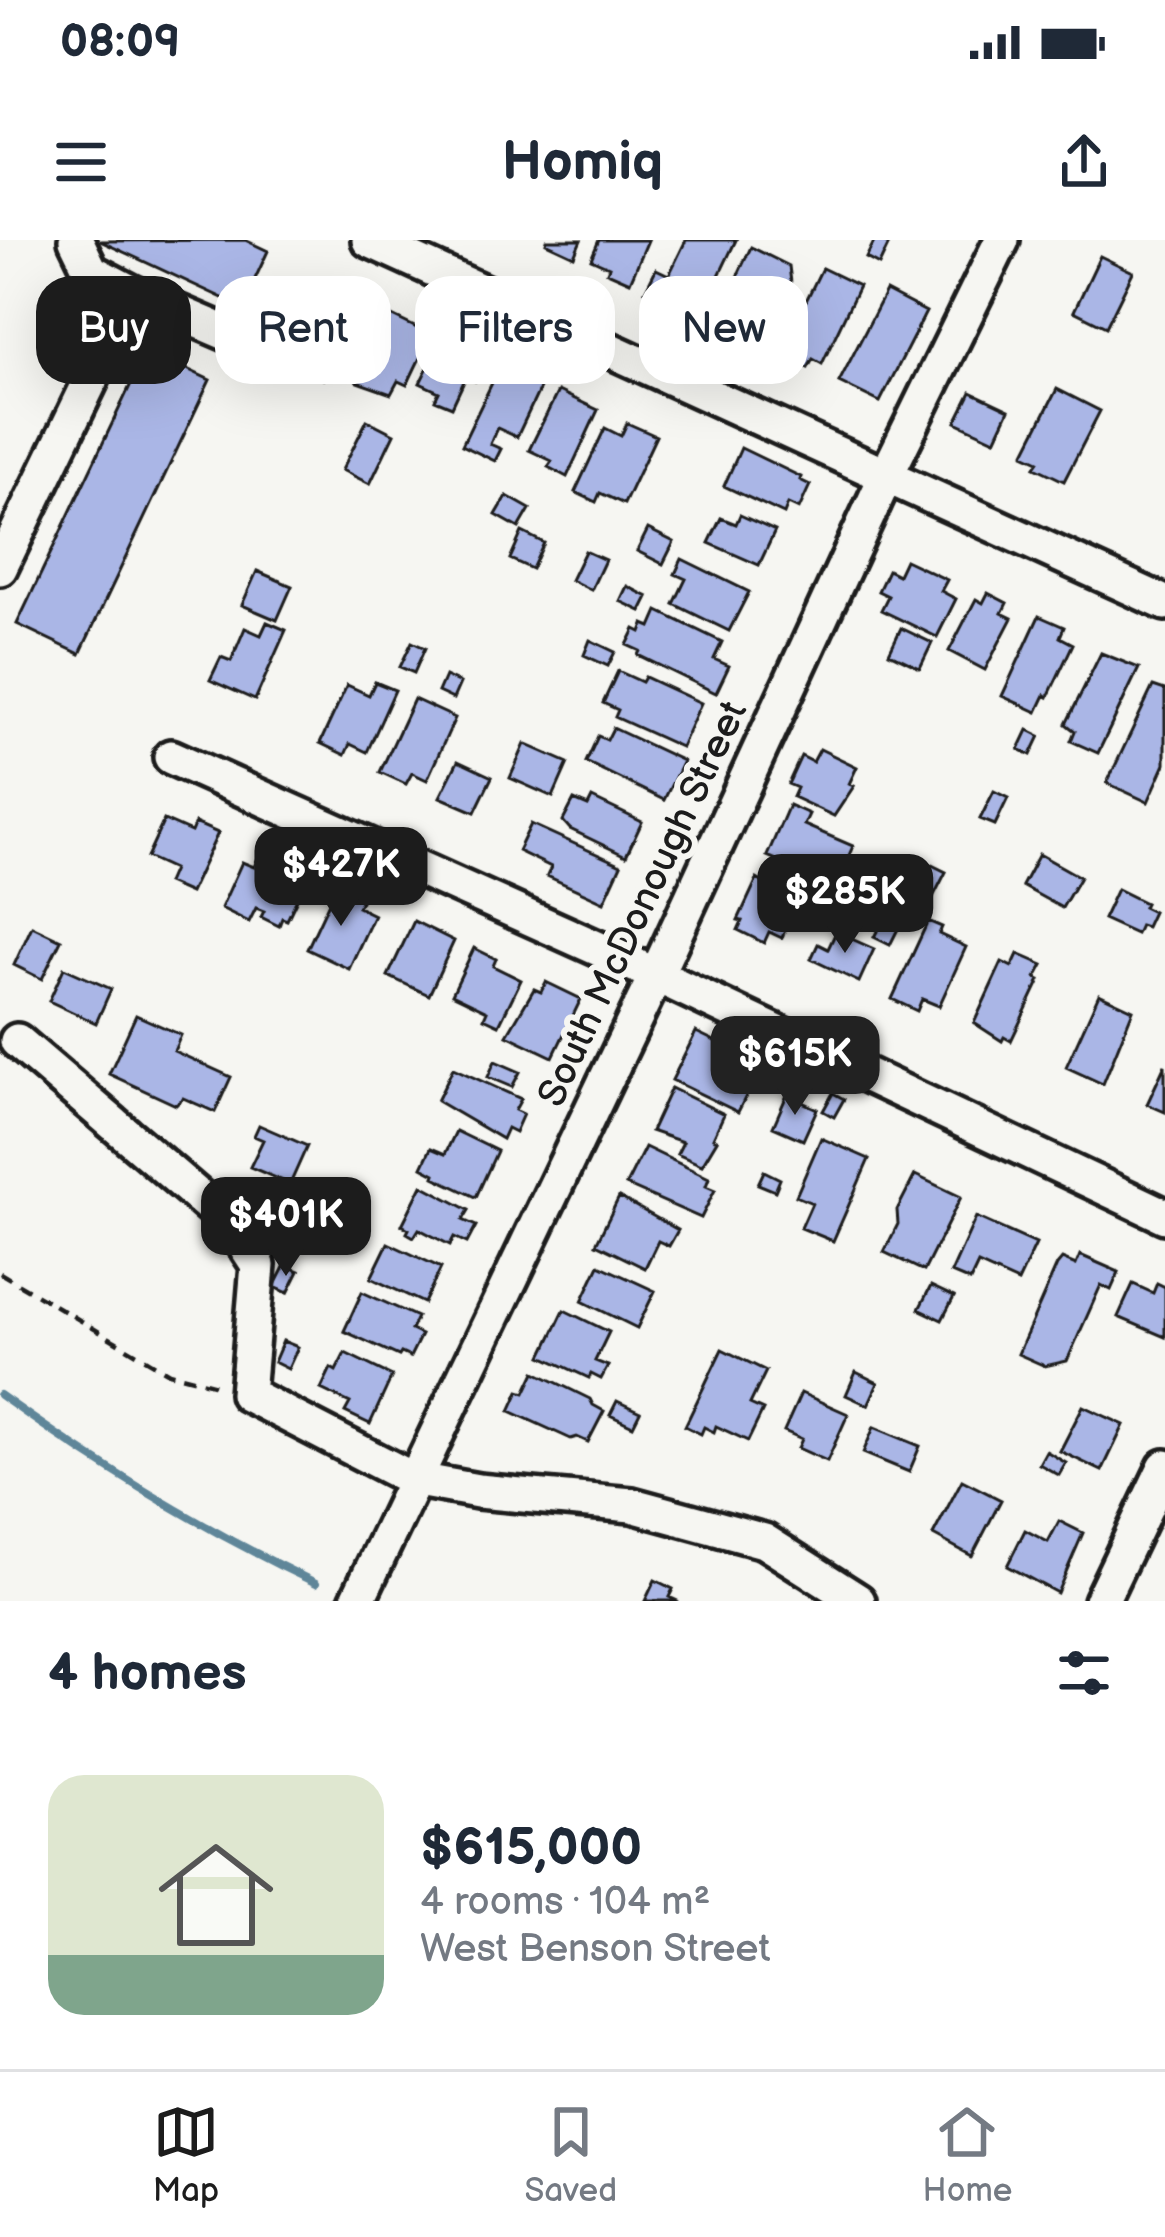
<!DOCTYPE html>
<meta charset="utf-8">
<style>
:root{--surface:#fff;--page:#f2f2f3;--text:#1f2937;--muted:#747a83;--line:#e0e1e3;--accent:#1c1c1c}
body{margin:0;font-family:"Balsamiq Sans",sans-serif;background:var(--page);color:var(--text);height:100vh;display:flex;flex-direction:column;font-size:45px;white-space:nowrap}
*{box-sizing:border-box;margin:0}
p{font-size:39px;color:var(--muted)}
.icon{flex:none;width:66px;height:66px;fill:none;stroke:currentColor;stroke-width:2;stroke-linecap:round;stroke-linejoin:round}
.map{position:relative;height:1361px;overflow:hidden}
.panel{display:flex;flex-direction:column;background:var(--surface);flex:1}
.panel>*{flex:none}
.guide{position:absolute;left:36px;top:36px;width:1095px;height:108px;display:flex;gap:24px}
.price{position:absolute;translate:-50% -102px;padding:0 27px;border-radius:24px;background:var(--accent);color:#fff;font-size:39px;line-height:78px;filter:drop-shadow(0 3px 6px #0008)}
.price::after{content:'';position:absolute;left:50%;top:72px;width:36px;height:27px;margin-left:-18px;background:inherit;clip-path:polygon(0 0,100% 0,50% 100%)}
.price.on{background:#222;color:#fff}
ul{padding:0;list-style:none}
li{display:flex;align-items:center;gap:36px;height:300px;padding:0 48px}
li span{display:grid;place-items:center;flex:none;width:336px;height:240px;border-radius:36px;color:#555}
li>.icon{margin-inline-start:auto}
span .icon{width:144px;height:144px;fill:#fffc;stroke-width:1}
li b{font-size:51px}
h2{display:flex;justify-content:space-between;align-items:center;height:144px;padding:0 48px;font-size:51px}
.tag{padding:0 42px;border-radius:36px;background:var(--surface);box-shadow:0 12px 48px #0002;font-size:42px;line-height:108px}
.tag.on{background:var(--accent);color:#fff}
.status{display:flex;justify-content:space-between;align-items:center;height:84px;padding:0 60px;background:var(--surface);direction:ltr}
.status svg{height:33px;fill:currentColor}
header{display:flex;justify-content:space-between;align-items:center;height:156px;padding:0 48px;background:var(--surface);font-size:54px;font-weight:600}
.menu{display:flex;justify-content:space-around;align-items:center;height:168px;border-top:3px solid var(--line);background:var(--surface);font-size:33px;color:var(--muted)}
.menu a{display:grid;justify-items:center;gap:6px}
.menu .on{color:var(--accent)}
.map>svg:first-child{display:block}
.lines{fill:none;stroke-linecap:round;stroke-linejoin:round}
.stream{stroke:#5f8699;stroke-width:8}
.building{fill:#aab6e6;stroke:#1c1c1c;stroke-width:3}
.minor-casing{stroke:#1c1c1c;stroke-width:42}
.path{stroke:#1c1c1c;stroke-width:4.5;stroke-dasharray:12 9;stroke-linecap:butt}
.minor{stroke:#f6f6f2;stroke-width:33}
.labels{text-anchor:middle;stroke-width:12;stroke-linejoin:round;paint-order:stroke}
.street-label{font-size:39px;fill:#1c1c1c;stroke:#f6f6f2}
</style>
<div class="status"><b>08:09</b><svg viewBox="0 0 49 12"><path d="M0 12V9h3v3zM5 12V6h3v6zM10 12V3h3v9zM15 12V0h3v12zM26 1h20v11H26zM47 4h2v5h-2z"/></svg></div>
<header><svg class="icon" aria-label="menu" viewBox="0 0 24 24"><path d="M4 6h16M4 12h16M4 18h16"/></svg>Homiq<svg class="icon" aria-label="share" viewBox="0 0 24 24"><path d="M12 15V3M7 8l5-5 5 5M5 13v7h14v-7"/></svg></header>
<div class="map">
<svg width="1165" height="1361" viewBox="0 0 1165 1361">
<rect width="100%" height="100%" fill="#f6f6f2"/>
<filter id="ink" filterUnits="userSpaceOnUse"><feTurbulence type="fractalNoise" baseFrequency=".00833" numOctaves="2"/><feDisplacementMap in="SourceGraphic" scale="24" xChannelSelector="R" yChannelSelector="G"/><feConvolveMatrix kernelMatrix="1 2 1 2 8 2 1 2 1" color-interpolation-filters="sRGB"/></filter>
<g filter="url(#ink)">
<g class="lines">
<path class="stream" d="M0,1155C99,1226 206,1291 316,1343"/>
</g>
<path class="building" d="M245,0L268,11L242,67L100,1Z
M547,0H581L574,16L546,3Z
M599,0H648L630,42L607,32L609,27L591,19Z
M686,0H736L704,67L686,58L682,68L645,51L656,29L669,35Z
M875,0L889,4L879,25L866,18Z
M751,7L789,26L792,51L769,99L755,93L752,101L729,90L733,82L719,75Z
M1100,16L1133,32L1106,87L1074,71Z
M822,28L859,46L822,124L813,119L808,128L788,118L792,110L784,106Z
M312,46L356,67L323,139L278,118Z
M886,51L926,72L880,162L839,142Z
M390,75L431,95L407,145L398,141L391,154L357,142Z
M443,96L487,118L475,141L466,137L452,167L435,160L439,152L420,143Z
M147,110L210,140L80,414L17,384Z
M502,122L542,144L517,197L497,188L490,204L501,209L495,221L462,205Z
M1057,149L1100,171L1064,241L1035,227L1039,221L1024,214Z
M558,151L598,170L567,237L548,227L552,221L529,210Z
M971,152L1009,170L995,200L956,182Z
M367,180L394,194L370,244L342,230Z
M627,183L656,196L624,264L600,253L596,262L575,252L605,188L621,196Z
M741,208L801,237L800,240L810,245L799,269L788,264L784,274L724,246Z
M507,256L530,269L519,288L496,275Z
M740,275L775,291L759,325L709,303L721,278L736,284Z
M648,289L674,302L663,324L637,311Z
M522,292L544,303L532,329L510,319Z
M585,311L605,320L591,350L571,340Z
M682,319L749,352L729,391L674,364L686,339L675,334Z
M905,320L947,340L941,351L956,359L937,397L881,370L888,356L878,351L888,330L898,335Z
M257,331L292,346L277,380L242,365Z
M627,346L648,357L641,371L620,361Z
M988,353L1007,363L1002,373L1012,378L985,430L949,411L976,359L983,363Z
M658,371L722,402L714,419L729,426L716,453L638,415L640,411L627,405L635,389L641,392L644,384L651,387Z
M1039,376L1064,387L1060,397L1073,404L1048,457L1045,455L1037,472L1002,456Z
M267,382L286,390L255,460L210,440L221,417L231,421L245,388L261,395Z
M901,388L932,403L920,428L889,413Z
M590,400L615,412L608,426L584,415Z
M412,402L425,408L414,433L400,427Z
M1101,413L1139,428L1098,513L1071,501L1075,491L1066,484Z
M618,431L642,442L645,437L701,463L681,507L615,477L618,470L603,463Z
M445,436L460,443L453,459L438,452Z
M375,442L395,450L367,512L350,504L345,515L320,503L347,445L369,455Z
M1153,446L1165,450V524L1148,562L1107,543Z
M414,459L455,478L427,540L412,533L406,544L380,532Z
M613,488L683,521L664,560L586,522L598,496L607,500Z
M1028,490L1040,496L1031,515L1019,509Z
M525,504L568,523L553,557L510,538Z
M820,509L857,527L849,544L854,546L834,576L793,557L797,548L788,544L801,516L813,522Z
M458,521L492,537L475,572L440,557Z
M994,551L1008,558L995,585L980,579Z
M592,558L642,582L626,616L570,589L563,581L574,560L588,566Z
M789,565L809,574L804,585L853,606L840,636L811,623L807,633L767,616Z
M164,580L191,592L195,583L218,593L190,653L167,643L173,629L147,617Z
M531,584L621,625L604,662L547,636L551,627L518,611Z
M1039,614L1080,637L1062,668L1022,646Z
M257,620L275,629L280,620L309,634L287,680L282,678L279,686L261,677L264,671L256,668L249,682L221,668L242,622L254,627Z
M932,625L946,632L925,673L911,666Z
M757,639L795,661L782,698L769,692L764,703L738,690L742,681L738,680Z
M336,647L362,659L358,667L374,675L349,729L307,709Z
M1117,649L1145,663L1143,667L1153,672L1146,687L1140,685L1136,694L1103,679Z
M885,676L901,683L890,705L874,697Z
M414,681L454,701L429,755L388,736Z
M928,681L942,687L939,694L966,707L939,766L922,759L917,771L892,759Z
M32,686L61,700L42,739L14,725Z
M836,692L874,709L859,742L811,719L818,704L828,709Z
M474,708L496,719L493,726L521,740L499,785L484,778L487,771L452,754Z
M1018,714L1043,725L1036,738L1040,740L1011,801L1004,797L1002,801L974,783L1002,722L1012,727Z
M64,728L111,749L96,783L49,761Z
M546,742L581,759L553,817L507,795L534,749L541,752Z
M1099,754L1133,770L1103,844L1066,827Z
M136,775L181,795L174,811L231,837L215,872L183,858L176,865L109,834Z
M696,792L773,829L764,848L753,842L738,872L672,840Z
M495,821L520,832L512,847L488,837Z
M1165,825V872L1147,864Z
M453,828L521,859L515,870L523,874L515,892L507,888L502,899L437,861Z
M671,848L724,874L713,898L717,900L702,925L677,914L683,902L651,891Z
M833,853L844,859L834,877L823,871Z
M787,855L817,869L803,900L773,887Z
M259,885L307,906L290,944L250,927L263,900L254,896Z
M456,891L497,911L476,957L434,937L435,934L422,927L431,908L445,914Z
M821,898L869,919L833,1001L801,988L812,963L796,956Z
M645,907L709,938L706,946L715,950L701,978L626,945Z
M764,931L780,939L775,951L758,944Z
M915,935L961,957L924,1031L884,1012L898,984L897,970Z
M422,945L469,970L463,980L476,986L467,1003L454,997L450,1005L419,989L414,997L407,993L409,989L402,985Z
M619,957L678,990L669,1006L658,1001L645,1028L596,1004Z
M976,977L1036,1004L1018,1042L978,1024L970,1041L951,1033Z
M273,979L286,985L276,1006L265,1001Z
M388,1003L441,1028L424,1063L371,1038Z
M1080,1015L1119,1032L1111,1050L1101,1045L1067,1121L1045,1126L1018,1114L1057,1025L1062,1019L1076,1025Z
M285,1025L299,1031L288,1053L274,1047Z
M599,1025L655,1051L637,1088L582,1061Z
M1157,1043L1165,1047V1097L1118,1077L1133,1044L1153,1053Z
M931,1046L954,1057L942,1080L919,1069Z
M362,1052L417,1077L411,1090L421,1095L410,1117L401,1113L399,1116L344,1091Z
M564,1070L609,1092L595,1121L608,1126L601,1139L591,1134L589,1138L542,1116Z
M283,1101L298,1107L288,1129L274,1122Z
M722,1109L766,1131L750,1164L763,1170L748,1201L716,1186L714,1192L704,1187L701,1194L685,1186Z
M345,1113L392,1136L370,1184L345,1172L350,1163L321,1149L331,1128L336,1131Z
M535,1132L590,1159L593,1165L604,1171L588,1202L577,1197L571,1199L510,1171L519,1151L525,1153Z
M856,1132L878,1143L868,1165L846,1155Z
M801,1153L848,1174L827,1221L798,1208L802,1199L784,1191Z
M617,1161L640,1172L633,1186L610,1175Z
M1083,1166L1124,1185L1102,1231L1060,1211Z
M874,1187L920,1206L909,1232L863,1213Z
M1046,1211L1066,1223L1059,1235L1039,1224Z
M962,1240L1001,1260L972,1316L933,1295Z
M1059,1281L1083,1293L1057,1353L1007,1326L1025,1290L1048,1302Z
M655,1340L673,1349L669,1357L678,1361H645Z"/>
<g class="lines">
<g class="minor-casing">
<path id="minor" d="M369,0L1165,363
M133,53L231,95
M0,328L133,53L91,31L76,0
M171,517L628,722L1165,976
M17,801L232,985L258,1025L247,1154L412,1239L478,1251L632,1265L764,1301L858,1361
M357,1361L656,735L887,234L1002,0
M1101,1361L1165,1227"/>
</g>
<path class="path" d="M0,1033L169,1133L217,1145"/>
<use href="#minor" class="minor"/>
</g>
</g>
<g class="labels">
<g class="street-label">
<text transform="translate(641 663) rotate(-65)" y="14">South McDonough Street</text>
</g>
</g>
</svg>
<b class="price" style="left:341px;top:689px">$427K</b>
<b class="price" style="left:845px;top:716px">$285K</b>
<b class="price on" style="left:795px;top:878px">$615K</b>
<b class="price" style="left:286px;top:1039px">$401K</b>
<div class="guide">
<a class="tag on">Buy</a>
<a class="tag">Rent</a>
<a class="tag">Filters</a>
<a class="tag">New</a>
</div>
</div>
<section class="panel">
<h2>4 homes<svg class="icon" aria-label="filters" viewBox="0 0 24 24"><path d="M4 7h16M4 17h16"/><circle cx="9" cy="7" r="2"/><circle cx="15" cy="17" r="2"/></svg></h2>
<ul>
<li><span style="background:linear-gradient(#dfe7d0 75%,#7fa58c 0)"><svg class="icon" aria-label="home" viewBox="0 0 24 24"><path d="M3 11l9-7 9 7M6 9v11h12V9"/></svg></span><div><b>$615,000</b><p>4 rooms · 104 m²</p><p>West Benson Street</p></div></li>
</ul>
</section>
<nav class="menu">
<a class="on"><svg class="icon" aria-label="map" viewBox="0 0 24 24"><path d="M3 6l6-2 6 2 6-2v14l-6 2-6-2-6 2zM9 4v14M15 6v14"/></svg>Map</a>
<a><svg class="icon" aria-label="saved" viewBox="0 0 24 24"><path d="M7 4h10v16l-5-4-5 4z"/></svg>Saved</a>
<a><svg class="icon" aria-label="home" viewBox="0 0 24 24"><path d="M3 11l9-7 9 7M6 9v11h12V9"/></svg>Home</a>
</nav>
